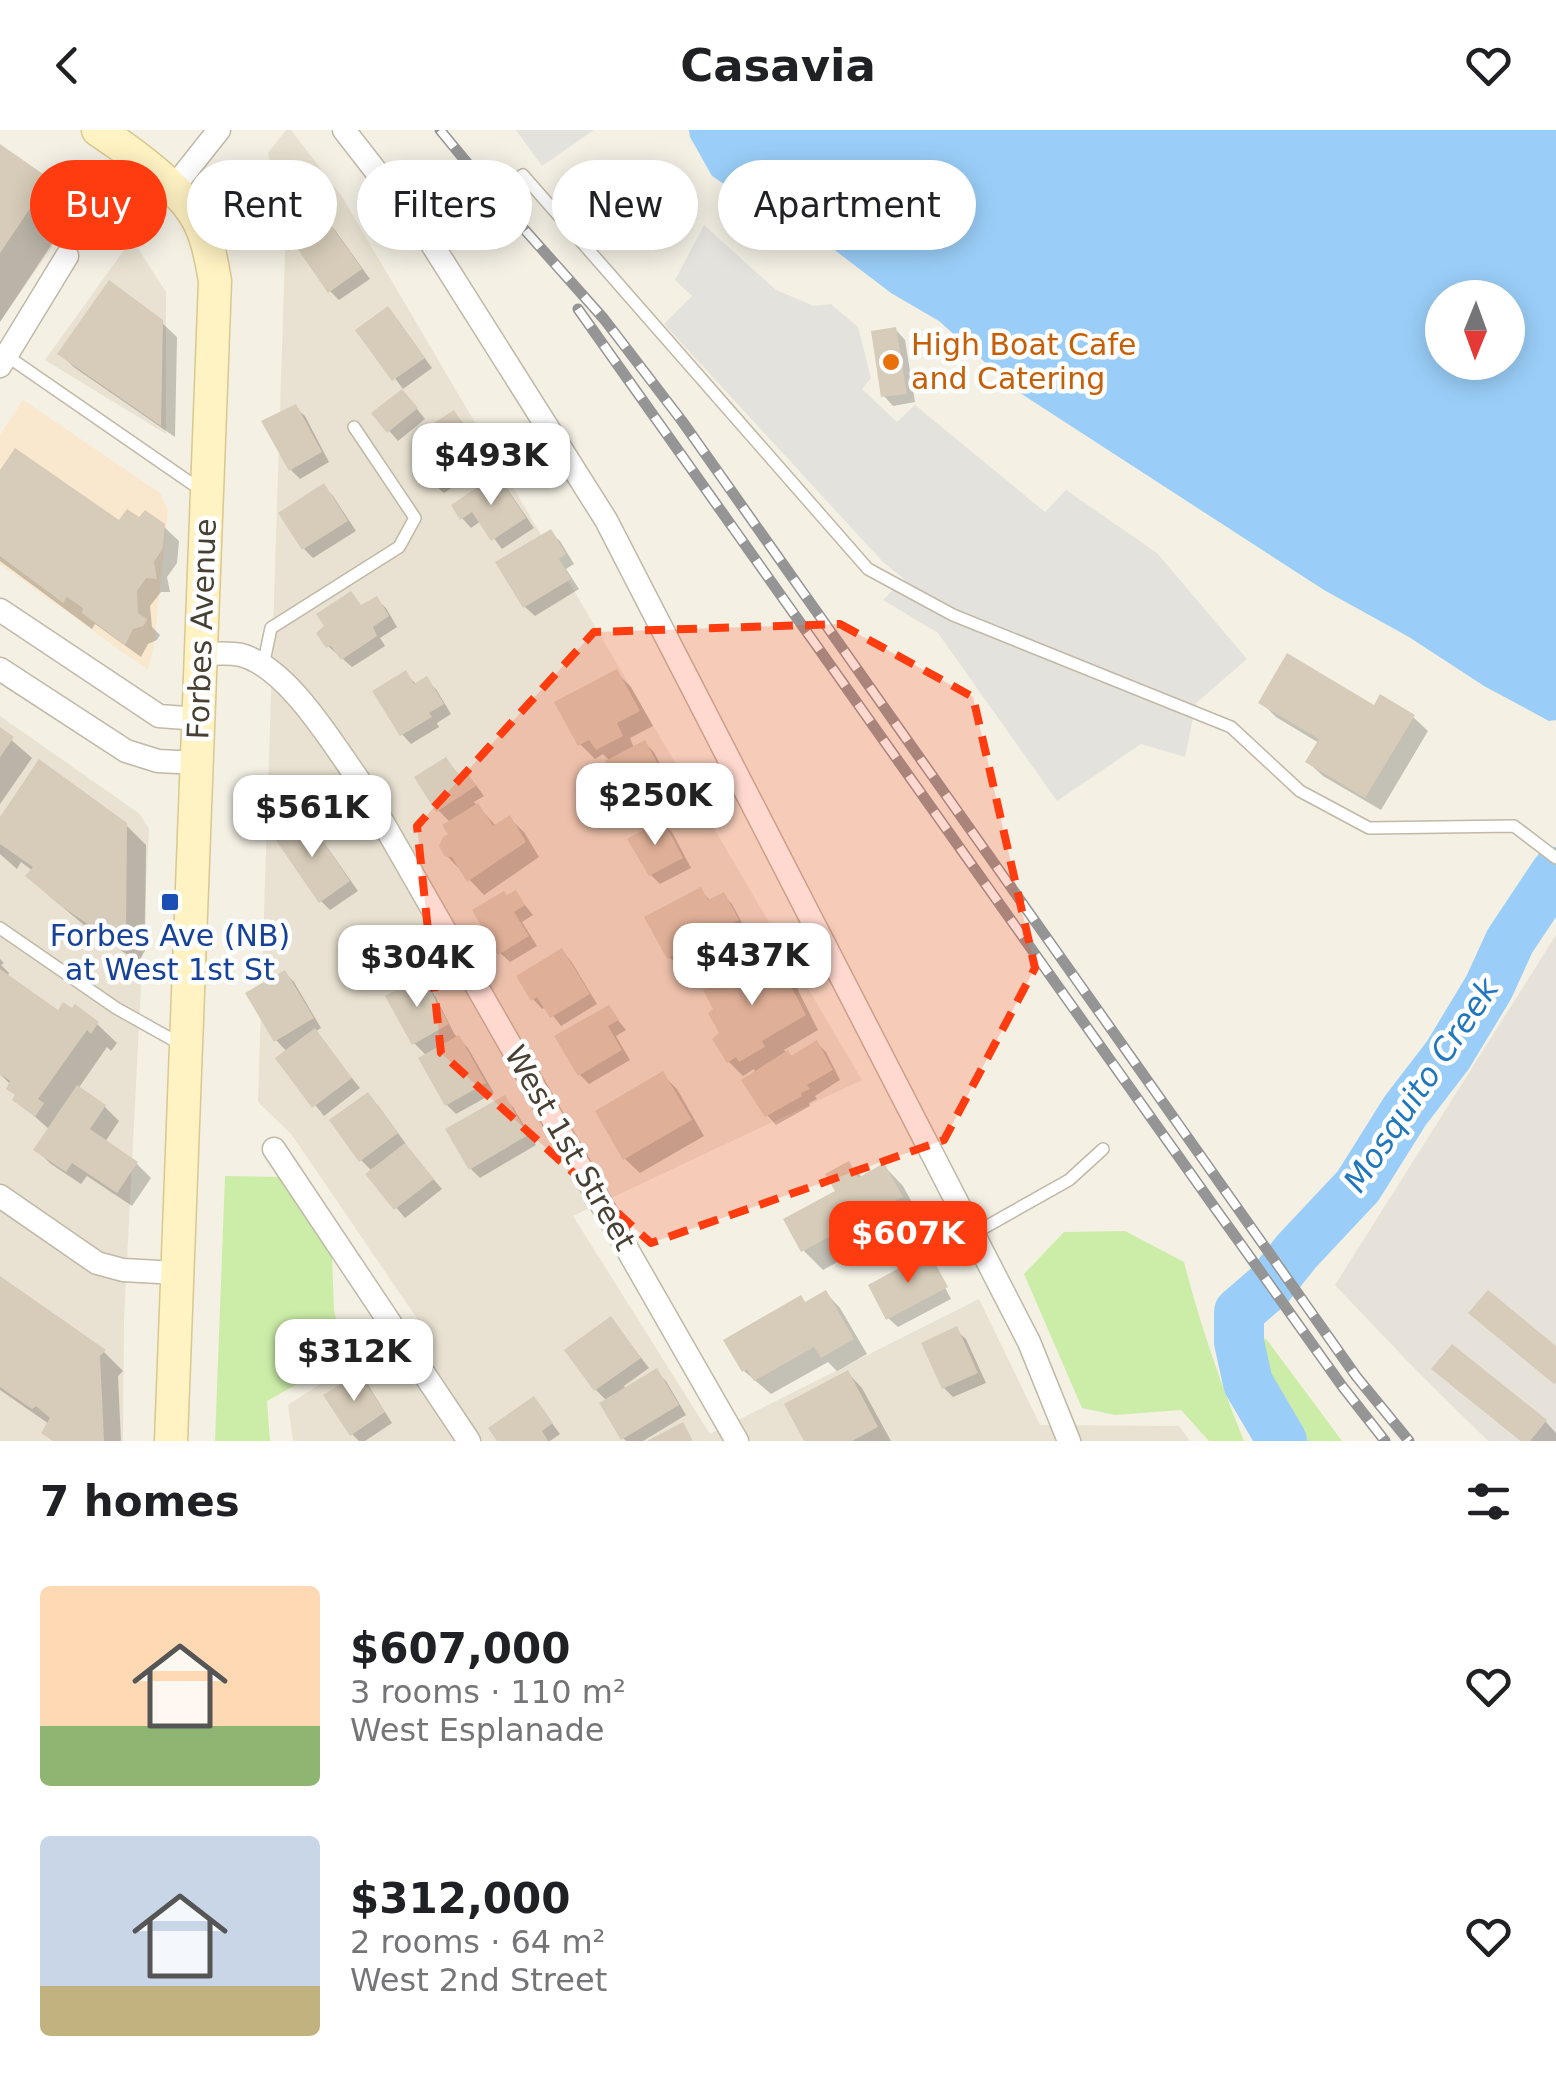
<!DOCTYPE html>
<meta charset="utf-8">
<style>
:root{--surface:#fff;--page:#f6f6f6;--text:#202124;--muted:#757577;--accent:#ff3c10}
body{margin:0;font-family:"DejaVu Sans",sans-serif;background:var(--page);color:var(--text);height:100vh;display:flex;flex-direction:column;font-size:38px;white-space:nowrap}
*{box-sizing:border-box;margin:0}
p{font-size:32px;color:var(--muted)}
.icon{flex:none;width:55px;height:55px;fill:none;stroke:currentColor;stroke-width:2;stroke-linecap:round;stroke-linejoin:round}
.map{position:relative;height:1311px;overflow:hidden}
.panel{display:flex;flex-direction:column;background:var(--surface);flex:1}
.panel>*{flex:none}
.banner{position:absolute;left:30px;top:30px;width:1000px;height:90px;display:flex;gap:20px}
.needle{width:65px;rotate:181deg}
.tools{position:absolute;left:1425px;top:150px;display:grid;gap:20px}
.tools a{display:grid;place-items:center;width:100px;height:100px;border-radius:50%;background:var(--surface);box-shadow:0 5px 25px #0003;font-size:50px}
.price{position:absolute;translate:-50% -85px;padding:0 22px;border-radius:20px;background:#fff;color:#222;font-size:32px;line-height:65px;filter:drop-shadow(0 2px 5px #0008)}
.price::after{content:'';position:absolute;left:50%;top:60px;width:30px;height:22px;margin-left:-15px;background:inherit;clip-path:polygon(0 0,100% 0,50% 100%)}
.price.active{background:var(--accent);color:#fff}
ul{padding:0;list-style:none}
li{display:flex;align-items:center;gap:30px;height:250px;padding:0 40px}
li span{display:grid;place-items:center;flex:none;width:280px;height:200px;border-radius:10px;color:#555}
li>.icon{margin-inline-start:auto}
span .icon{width:120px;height:120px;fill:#fffc;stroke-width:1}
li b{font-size:42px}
h2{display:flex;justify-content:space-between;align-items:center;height:120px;padding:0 40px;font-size:42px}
.pill{padding:0 35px;border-radius:45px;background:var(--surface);box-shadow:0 5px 25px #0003;font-size:35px;line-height:90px}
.pill.active{background:var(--accent);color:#fff}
header{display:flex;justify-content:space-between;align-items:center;height:130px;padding:0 40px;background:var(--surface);font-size:45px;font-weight:600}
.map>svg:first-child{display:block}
.residential{fill:#e9e2d2}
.commercial{fill:#f9e8cd}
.industrial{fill:#e6e1d9}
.green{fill:#cceda8}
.parking{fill:#e4e2dd}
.water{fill:#9acef8;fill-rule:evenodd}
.shadow{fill:#0003}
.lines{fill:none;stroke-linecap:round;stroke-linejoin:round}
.river{stroke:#9acef8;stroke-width:50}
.building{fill:#d7ccb9}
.lane-casing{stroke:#c1b8a6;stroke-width:14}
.street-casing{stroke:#c1b8a6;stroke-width:25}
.secondary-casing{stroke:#d9c88f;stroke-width:35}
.lane{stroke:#fff;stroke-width:11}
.street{stroke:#fff;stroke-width:22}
.secondary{stroke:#fff2c3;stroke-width:32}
.rail-casing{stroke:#959595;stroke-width:11}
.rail{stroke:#fff;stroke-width:8;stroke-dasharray:22;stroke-linecap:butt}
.marked{fill:#ff3c10;fill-opacity:0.2;stroke:#ff3c10;stroke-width:8;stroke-dasharray:20 12;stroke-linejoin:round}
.food-dot{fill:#e8710a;stroke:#fff;stroke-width:4}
.transit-dot{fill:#1a4fb4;stroke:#fff;stroke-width:4}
.labels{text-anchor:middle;stroke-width:9;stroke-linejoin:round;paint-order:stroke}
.food-label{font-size:30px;fill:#c56008;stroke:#fff;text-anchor:start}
.street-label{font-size:30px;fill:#474033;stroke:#fff}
.transit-label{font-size:30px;fill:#164399;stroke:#fff}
.water-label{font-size:32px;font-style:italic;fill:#2177be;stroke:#fff}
</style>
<header><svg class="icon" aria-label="back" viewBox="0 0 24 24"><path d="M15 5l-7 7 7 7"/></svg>Casavia<svg class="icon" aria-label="heart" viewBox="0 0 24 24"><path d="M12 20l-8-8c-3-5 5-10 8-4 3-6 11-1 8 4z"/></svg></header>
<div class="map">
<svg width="1556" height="1311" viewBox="0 0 1556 1311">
<rect width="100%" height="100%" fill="#f4f0e4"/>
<path class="residential" d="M286,0H291L341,65L862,950L573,1086L710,1304L979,1169L1040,1295L1179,1296L1190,1311H293L288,1275L418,1190L292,1005L258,972L286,93L268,23Z
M0,15L83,73L0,192Z
M132,109L166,162V304L45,230Z
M0,586L140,684L149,699L124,1190L123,1311H0Z"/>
<path class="commercial" d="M23,270L160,363L168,380L154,516L148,540L0,434V305Z"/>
<path class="industrial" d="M1556,805V1311H1488L1415,1239L1335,1155Z"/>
<path class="green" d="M225,1046L283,1047L332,1125L334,1180L341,1217L324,1239L267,1271L270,1311H215Z
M1125,1101L1184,1132C1200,1194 1220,1252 1244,1311H1209L1181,1280L1115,1285L1082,1278L1024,1144L1064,1102Z
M1254,1202L1267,1210L1342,1311H1293L1267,1265L1253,1231Z"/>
<path class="parking" d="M516,0H594L542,36Z
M704,95L776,160L814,176L831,174L858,197L871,248L862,259L897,292L915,275L1045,382L1066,360L1157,423L1247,529L1196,573L1185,627L1141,614L1057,671L938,503L883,470L904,449L882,431L664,194L692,166L675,150Z"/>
<path class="water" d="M689,0H1556V590L1549,591L1484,556L1409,507L1324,460L1017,261L939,191L891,163L807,99L769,84L712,46L690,7ZM1442,168H1508V232H1442Z"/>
<path class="shadow" d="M0,18L49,51L68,70L50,96L58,105L0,192Z
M325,91L335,100L370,149L339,170L330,161Z
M397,189L432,238L403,259L359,200Z
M161,192L177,207L175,307L75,238L60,224Z
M896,200L905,210L915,272L893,276L884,266Z
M411,271L425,289L398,311L375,284Z
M295,277L305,286L329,332L300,349L291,340Z
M454,284L463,293L489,333L444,363L434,354L438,319Z
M0,344L117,392L139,390L163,396L179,411L177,433L167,447L170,462H161L150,476L152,497L160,505L157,510L148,514L141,527L95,494L92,499L0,431Z
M497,348L506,357L534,398L502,419L481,391L471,398L462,388Z
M324,356L333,366L356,401L313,428L304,419Z
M550,402L560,411L574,434L566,439L579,459L535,486L525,477L499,433Z
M376,469L386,478L397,497L380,508L385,516L352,537L328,516L362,477Z
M616,542L631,557L653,596L630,608L634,618L645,613L654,622L664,642L672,645L682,655L685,662L684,668L644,689L634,679L610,631L603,624L595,629L580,614Z
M406,544L417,555L426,550L436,559L451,584L437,593L439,597L411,614L402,604Z
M1261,572L1375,578L1413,587L1428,601L1381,680L1323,646L1308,632L1319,613L1276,587Z
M0,600L32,628L0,674Z
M446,630L462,648L467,645L476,655L484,666L474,672L497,697L509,688L524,702L539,727L484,765L447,726L452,705L451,693L438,680Z
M306,691L315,700L358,761L330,780L321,771Z
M0,692L126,695L146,715L145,821L138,832L84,795L48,765L33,741L21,732L17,739L0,724Z
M662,693L672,702L691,738L660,754L651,745L631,710Z
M700,760L711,771L723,765L732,774L746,800L700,825L712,842L691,855L679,836L669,827Z
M515,763L533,785L522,792L537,816L510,832L500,823L507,768Z
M562,821L571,831L597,874L561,896L546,877L542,879L533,869Z
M773,825L788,840L818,900L784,920L792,928L817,913L826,922L840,950L815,966L817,969L809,973L810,976L776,995L767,985L754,939L743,946L728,931Z
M0,829L4,833L1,835L9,843L7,847L58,883L97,894L117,913L111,921L107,917L78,959L105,977L119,991L105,1012L137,1034L151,1048L132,1076L87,1046L81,1054L51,1034L36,1020L50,1000L15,969L17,966L11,955L0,944Z
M285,843L294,852L321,898L315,902L360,958L324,986L278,929L287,922L276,910Z
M421,849L431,858L455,905L468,918L494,963L456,984L447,975L427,926L414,913Z
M608,878L626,900L616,906L630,930L589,954L580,945Z
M663,945L677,959L704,1006L640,1043L625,1029Z
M504,968L513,977L536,1015L480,1048L471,1039Z
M377,974L406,1014L404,1015L442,1059L405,1088L369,1045L373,1042L361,1030Z
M849,1034L863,1048L884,1036L903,1056L920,1087L895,1101L903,1116L879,1129L866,1116L823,1140L803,1120L838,1062Z
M929,1125L936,1133H932L951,1169L898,1197L888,1188Z
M0,1149L104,1222L123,1241L118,1246L121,1311H53L44,1303L49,1294L0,1260Z
M826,1163L840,1178L867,1224L837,1241L828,1232L771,1264L744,1241L806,1174Z
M611,1189L649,1238L624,1256L626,1259L656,1241L666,1251L686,1285L643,1311H626L623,1308L607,1271L596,1260L568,1220Z
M956,1200L966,1209L986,1253L953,1267L944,1258Z
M1452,1217L1546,1292L1556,1303V1311H1521L1449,1253Z
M848,1243L862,1258L891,1311H807Z
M358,1246L368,1255L392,1293L365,1311H359L352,1304Z
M534,1269L560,1304L550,1311H500Z"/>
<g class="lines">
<path class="river" d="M1282,1311L1248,1253L1239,1212V1182L1269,1156L1297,1121L1358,1056L1405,981L1448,925L1489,857L1510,811L1556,742"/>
</g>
<path class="building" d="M0,14L50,49L0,123Z
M326,88L362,139L328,163L292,111Z
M109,150L163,190L161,296L57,224Z
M388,176L425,228L392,251L355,200Z
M896,197L907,264L881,267L871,201Z
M402,259L418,278L387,303L371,283Z
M296,274L322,322L289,341L261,291Z
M454,280L482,323L432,355L416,330L434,318L423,300Z
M15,318L119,390L127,379L139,387L145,380L165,394L163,418L154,432L157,449L146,448L137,461L138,483L147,489L146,492L143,496L133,499L125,515L82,483L83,478L67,467L63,473L0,426V340Z
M497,344L526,388L491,411L472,382L460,390L451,375Z
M324,353L348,391L302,420L278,383Z
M551,399L566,424L559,429L571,449L523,478L495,432Z
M351,461L361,475L377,466L389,486L373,497L377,506L341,530L331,516L326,518L316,503L324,496L316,484Z
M1287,523L1374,575L1380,564L1415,585L1365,668L1305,632L1319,609L1258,573Z
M617,539L640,581L617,593L623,606L596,620L589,610L578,616L554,572Z
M406,540L414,554L427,546L444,574L429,583L432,587L400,606L372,561Z
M0,597L14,607L0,627Z
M645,610L660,638L673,642L677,651L675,659L632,681L605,631Z
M446,627L460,647L467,642L476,656L436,682L414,647Z
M39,629L127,693L126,801L118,814L61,776L25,746L33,737L0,714V687Z
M478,673L493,696L510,685L526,712L467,752L452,727H445L439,716L443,707L448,704L442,695Z
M306,687L350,751L319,773L275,709Z
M663,690L683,728L649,746L627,709Z
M701,757L708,770L724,762L739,790L667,829L644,787Z
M516,760L525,775L514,782L529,806L498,825L472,780L504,761L507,765Z
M562,818L590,864L550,888L537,867L531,871L516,846Z
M773,822L806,885L762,911L765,917L739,932L736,927L727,933L712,909L719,903L708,883L713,879L703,860Z
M703,824L710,838L685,852L678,839Z
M0,839L58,880L63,872L72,878L75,874L99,892L91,904L87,900L38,969L44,973L35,987L12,970L15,965L6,959L10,951L0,944Z
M285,840L314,888L274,912L245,863Z
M422,846L449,894L412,915L385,866Z
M609,875L619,890L608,896L622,920L578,946L554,906Z
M315,898L352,948L312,978L275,928Z
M459,905L486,953L445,976L418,928Z
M817,910L833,940L807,955L810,959L801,963L802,966L765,987L741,950L788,920L791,926Z
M663,941L692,990L623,1030L595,981Z
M77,955L106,975L90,999L138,1032L117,1063L72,1033L66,1042L33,1020Z
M368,962L398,1003L359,1032L329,990Z
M505,965L528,1005L469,1040L445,999Z
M405,1013L434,1049L394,1080L365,1044Z
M849,1031L858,1048L884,1033L903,1067L877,1081L885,1095L858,1111L849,1096L801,1122L783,1089L835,1061L825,1044Z
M929,1122L948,1157L886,1190L868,1155Z
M0,1146L106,1220L100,1226L104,1311H53L41,1303L50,1288L36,1276L32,1279L0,1257Z
M826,1160L854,1209L821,1228L814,1217L754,1251L747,1239L742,1242L723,1210L801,1165L805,1172Z
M1488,1160L1556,1216V1252L1554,1254L1468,1183Z
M611,1186L641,1228L594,1261L564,1220Z
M957,1196L978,1243L942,1259L921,1213Z
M1452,1214L1547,1290L1530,1311H1521L1431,1239Z
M657,1238L679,1275L621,1310L599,1273Z
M848,1240L878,1297L852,1311H804L784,1274Z
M359,1243L385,1282L350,1306L323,1265Z
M534,1266L553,1293L542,1301L548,1311H497L488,1298Z
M683,1292L693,1311H647Z"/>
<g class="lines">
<g class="lane-casing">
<path id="lane" d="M428,108L464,80L523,45L868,439L953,485L1231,597L1300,661L1369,698L1514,696L1556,728
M7,226L201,360
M263,536L271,498L399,417L415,388L354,297
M0,798L116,878L182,915
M973,1104L1069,1050L1103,1019"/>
</g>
<g class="street-casing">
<path id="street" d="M344,0L428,108L606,390L1029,1212L1069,1311
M173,58L219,0
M0,236L67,126
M0,480L159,586L199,589
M201,524C213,524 229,522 241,525C287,537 331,611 358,649L737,1311
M0,539L126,621L158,631L197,633
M274,1019L469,1311
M0,1066L97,1133L123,1140L177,1143"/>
</g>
<g class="secondary-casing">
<path id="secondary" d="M98,0C128,20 174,53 194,83C207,103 211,128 215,151L171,1311"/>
</g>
<use href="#lane" class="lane"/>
<use href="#street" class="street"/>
<use href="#secondary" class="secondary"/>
<g class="rail-casing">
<path id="rail" d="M440,0L492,63L604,189L682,291L1356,1246L1409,1311
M578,179L1215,1078L1342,1256L1385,1311"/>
</g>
<use href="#rail" class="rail"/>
</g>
<path class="marked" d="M840,494L973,567L1035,838L944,1010L651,1113L441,923L417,696L594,502Z"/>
<circle class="food-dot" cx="891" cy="232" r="10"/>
<rect class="transit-dot" x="160" y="762" width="20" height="20" rx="5"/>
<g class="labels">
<g class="food-label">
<text x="911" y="225">High Boat Cafe<tspan x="911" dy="34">and Catering</tspan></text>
</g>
<g class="street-label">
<text transform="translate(202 499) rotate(-88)" y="10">Forbes Avenue</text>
<text transform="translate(570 1018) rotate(60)" y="10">West 1st Street</text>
</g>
<g class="transit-label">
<text x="170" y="816">Forbes Ave (NB)<tspan x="170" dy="34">at West 1st St</tspan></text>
</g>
<g class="water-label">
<text transform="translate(1421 955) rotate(-56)" y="11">Mosquito Creek</text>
</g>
</g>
</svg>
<div class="tools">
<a><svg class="needle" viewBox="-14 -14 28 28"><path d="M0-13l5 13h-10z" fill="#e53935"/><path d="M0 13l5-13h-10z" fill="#757577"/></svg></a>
</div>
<b class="price" style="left:491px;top:378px">$493K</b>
<b class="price" style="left:655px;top:718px">$250K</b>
<b class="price" style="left:312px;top:730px">$561K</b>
<b class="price" style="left:752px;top:878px">$437K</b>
<b class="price" style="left:417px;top:880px">$304K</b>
<b class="price active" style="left:908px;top:1156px">$607K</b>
<b class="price" style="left:354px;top:1274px">$312K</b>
<div class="banner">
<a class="pill active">Buy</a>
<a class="pill">Rent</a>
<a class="pill">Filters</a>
<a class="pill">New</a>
<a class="pill">Apartment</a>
</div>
</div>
<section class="panel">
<h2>7 homes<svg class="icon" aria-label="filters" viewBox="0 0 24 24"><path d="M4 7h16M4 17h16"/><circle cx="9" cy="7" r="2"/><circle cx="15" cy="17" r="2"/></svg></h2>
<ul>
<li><span style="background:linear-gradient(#ffd9b3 70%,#8fb573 0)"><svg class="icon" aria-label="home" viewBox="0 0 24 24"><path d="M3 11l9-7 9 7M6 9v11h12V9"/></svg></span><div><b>$607,000</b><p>3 rooms · 110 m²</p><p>West Esplanade</p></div><svg class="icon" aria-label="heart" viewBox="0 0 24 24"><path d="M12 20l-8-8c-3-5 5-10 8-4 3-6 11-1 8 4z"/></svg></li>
<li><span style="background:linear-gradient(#c9d6e8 75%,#c2b280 0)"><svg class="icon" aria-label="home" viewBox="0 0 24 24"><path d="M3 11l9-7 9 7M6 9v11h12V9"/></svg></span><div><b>$312,000</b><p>2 rooms · 64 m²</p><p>West 2nd Street</p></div><svg class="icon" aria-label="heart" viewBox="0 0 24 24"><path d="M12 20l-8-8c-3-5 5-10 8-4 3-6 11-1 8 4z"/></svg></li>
</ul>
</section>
